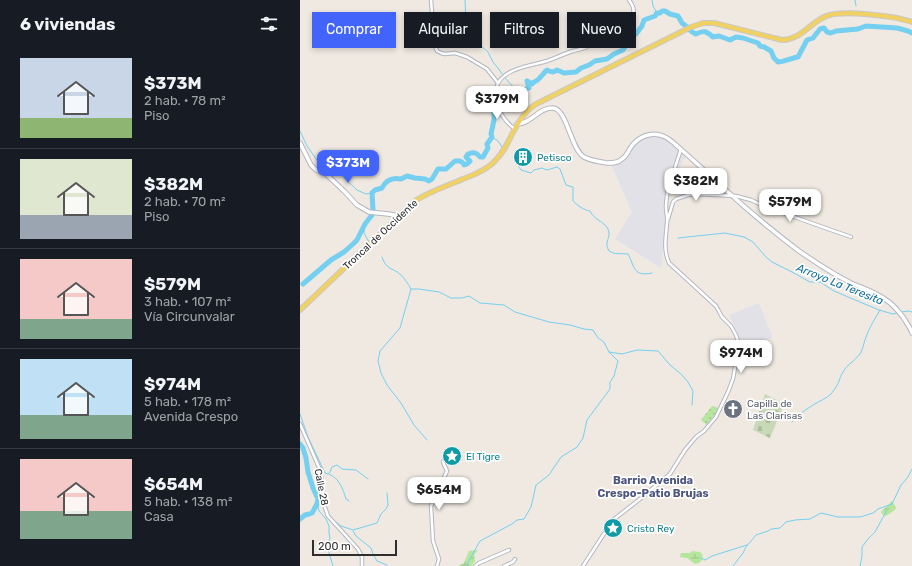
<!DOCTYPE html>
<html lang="es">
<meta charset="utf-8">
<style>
:root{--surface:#171b24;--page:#20242c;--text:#f1f3f6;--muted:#9ea1a6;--line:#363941;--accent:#4264fb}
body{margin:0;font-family:Rubik,sans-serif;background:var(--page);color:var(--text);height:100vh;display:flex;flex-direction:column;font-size:15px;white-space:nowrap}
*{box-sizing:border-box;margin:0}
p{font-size:13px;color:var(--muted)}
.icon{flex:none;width:22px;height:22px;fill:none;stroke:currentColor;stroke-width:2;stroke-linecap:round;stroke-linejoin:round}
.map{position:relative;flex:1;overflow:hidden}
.details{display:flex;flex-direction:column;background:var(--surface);width:300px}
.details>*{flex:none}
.banner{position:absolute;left:12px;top:12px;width:380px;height:36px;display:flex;gap:8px}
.scale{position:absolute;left:12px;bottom:10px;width:85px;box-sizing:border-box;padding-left:4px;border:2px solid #2e2e2e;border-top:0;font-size:11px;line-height:14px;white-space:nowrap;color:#2e2e2e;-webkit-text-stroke:3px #fff;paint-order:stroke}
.price{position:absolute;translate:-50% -34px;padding:0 9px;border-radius:8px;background:#fff;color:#222;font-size:13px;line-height:26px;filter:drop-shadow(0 1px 2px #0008)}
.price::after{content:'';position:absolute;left:50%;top:24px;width:12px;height:9px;margin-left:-6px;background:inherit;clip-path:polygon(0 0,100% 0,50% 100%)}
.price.current{background:var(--accent);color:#fff}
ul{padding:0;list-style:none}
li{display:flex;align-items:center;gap:12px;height:100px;padding:0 20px}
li+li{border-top:1px solid var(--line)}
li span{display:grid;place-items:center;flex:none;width:112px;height:80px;border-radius:0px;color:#555}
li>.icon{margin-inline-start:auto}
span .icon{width:48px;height:48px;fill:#fffc;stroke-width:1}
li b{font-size:17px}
h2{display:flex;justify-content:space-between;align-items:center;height:48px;padding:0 20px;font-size:17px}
.pill{padding:0 14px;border-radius:0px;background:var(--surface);box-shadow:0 2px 6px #0003;font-size:14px;line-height:36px}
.pill.current{background:var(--accent);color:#fff}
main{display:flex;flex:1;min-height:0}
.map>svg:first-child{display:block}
.industrial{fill:#e3e1e8}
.grass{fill:url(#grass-dots)}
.wetland{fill:url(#wetland-marsh)}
.cemetery{fill:url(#cemetery-stones)}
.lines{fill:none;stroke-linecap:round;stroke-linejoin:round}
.stream{stroke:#75cff0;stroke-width:1}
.river{stroke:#75cff0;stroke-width:5}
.minor-casing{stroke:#b4b7c1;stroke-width:4.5}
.tertiary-casing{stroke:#b4b7c1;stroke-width:5.5}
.secondary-casing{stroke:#b4b7c1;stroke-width:5.5}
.primary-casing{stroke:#c9c9c9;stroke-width:6}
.minor{stroke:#fff;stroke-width:2.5}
.tertiary{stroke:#fff;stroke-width:3.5}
.secondary{stroke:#fff;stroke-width:3.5}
.primary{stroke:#f2d163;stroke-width:4}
.labels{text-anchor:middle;stroke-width:3.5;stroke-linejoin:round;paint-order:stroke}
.culture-label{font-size:10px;fill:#0d838f;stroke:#fff;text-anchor:start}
.street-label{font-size:10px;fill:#2e2e2e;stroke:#fff}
.worship-label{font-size:10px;fill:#5b616d;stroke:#fff;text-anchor:start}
.water-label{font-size:11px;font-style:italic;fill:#0d6fa3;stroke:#fff}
.neighbourhood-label{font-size:11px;font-weight:bold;fill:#4d5680;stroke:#fff}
</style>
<main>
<section class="details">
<h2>6 viviendas<svg class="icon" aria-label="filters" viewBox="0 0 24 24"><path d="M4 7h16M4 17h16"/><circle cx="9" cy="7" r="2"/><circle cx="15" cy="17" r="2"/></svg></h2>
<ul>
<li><span style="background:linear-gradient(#c9d6e8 75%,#8fb573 0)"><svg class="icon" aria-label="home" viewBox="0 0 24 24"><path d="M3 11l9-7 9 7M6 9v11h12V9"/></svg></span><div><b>$373M</b><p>2 hab. · 78 m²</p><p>Piso</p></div></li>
<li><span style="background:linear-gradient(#dfe7d0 70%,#9aa5b1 0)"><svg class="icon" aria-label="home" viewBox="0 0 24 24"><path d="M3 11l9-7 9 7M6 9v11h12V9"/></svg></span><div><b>$382M</b><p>2 hab. · 70 m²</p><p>Piso</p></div></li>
<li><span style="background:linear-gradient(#f6c9c9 75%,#7fa58c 0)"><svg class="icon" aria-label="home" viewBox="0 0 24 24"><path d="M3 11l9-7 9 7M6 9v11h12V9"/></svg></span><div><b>$579M</b><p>3 hab. · 107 m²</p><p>Vía Circunvalar</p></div></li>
<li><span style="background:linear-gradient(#bfe0f5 70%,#7fa58c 0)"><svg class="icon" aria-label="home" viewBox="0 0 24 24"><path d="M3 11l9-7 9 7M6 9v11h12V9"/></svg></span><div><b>$974M</b><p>5 hab. · 178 m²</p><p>Avenida Crespo</p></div></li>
<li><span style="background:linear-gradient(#f6c9c9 65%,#7fa58c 0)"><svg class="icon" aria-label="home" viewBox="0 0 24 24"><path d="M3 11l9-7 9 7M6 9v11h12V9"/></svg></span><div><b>$654M</b><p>5 hab. · 138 m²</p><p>Casa</p></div></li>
</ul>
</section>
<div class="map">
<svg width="612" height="566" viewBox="0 0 612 566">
<defs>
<pattern id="grass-dots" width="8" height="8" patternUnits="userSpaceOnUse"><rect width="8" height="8" fill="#b6e59e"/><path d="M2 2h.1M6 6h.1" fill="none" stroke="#9dc588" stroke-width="1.8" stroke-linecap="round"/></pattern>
<pattern id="wetland-marsh" width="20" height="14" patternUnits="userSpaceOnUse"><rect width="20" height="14" fill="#b6e59e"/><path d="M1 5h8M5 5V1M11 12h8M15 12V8" fill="none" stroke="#9dc588"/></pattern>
<pattern id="cemetery-stones" width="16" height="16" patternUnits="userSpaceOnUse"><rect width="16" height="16" fill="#c8d9b8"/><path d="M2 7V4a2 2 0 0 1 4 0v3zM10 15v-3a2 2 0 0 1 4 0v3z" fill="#acbb9e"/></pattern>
</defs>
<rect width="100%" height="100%" fill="#efe9e1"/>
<path class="industrial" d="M354,134L364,137L387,152L370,188L361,268L315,239L332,212L310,162L318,163L332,144L341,136Z
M459,303L473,338L443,345L429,315Z"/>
<path class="grass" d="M412,406L419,408L407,425L401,420Z"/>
<path class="wetland" d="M592,501L596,507L595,510L586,516L583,515L581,512Z
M178,550L174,555L175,561L171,566H158L164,563L169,551Z
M392,551L400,552L402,554L403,559L399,563L395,564L387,558L380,557L381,553H390Z"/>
<path class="cemetery" d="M465,394L484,404L470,438L453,430Z"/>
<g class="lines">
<path class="stream" d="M165,0L166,23L168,31L174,40L188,52L193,62L198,68L202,74
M352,0L353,6L357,13
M555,0L556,6
M205,78L218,92
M0,131L7,146L17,160L21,163L37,171L57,190L66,194L72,193
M192,137L198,141L202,147
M219,167L221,170L231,173L234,170L242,168L247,170L257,167L260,169L266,185L273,187V201C278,206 284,210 290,211C294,220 304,221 308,229C312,238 303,241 309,251C315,255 321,253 328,254C335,267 333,277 352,273
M65,224L64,233L69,242
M378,238L425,233L444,237L453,242L466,257L472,262L492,272L510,282H520L534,291L579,310L593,314L598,313
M82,257C86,270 92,267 101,275C105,279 108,284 111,289H119L139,292L151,298H162L169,296L180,303L204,305L215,312L249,322L270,325L284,329L293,330L298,338L304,342L309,352L318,361L314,376L310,382V389L287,420L283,438L277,447L261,457L249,475L236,485L231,507L224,519L217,520L212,524L180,541L166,566
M111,289L100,328L80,351L78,361L81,373L87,385L101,403L114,425L127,440
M601,312L609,311L612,312
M309,352L322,354L337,350L358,351L370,365L381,374L388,382L393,391L392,405
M0,414L8,437L25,473L28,474L30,472L32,467L37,465L42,469L56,470L68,479
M492,422C499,414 504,411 513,405C519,401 526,399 531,394C534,390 538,385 539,381C540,378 541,375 543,372C547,364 557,360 561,352C563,348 564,342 566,337C569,328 575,319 580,310
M29,474C39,478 43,489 46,499L49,501
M17,502L19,511L26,519L29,526V533L30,538L27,546L33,566
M36,522L41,526L53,530L77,523L81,514L86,509L88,505L87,493
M53,531L56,536L71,548L73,554L77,561L87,565
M401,558L405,560L412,556L447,545
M433,566L443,553L446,547L456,535L468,531L471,529L480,528L486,522L495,520L510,519L521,513L538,517H560L573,513L578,509L592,504L601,485L608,477L612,469
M560,566L562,556V547L568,539L575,532L587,510"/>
<path class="river" d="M390,30L392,32L396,34C404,30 406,31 413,37L419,36L430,40L436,37L443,38L458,43L460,46L464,47L471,51L474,58L478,62C483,62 492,58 498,57L507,40L513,38L520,29L524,28L527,32L531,33L536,31L558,29L566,26L597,28L608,31L612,33
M198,98V97L207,93C214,96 223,90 229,88L227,81L232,84L234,82C240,80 242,74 247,70C251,72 253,73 257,70L264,73L276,72L281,68L289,65L295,61L307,59L314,54L323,50L332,36L336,34L342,26L344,20L355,16L357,13H360L362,11H365L370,14L378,16L382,23L387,27
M73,210L72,193L75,190L82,188C86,180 92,177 101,179L107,176L115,178L125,179L129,181L132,179L138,169H146L155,161H160L163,163L164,165L167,164L170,161L166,157L168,154C174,152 176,152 180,157H183L188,148L187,144L192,137L191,134L194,120V108L196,107V103
M3,284L31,260L44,252L53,244L57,240L65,224L72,215
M0,444L3,448L6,458L8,472L13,488L18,499L17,504L12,513L9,514L5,515L0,519"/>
<g class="minor-casing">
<path id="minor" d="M131,0L134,38L135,46L137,51L141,53L145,54L155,53L167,57L187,69L198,83
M215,129C205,122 197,110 196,98C196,95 195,92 196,89C200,68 231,66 247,61C255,58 264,54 273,51C277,50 282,49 287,47C297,43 299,30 308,25C319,19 344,20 329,0
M368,219L373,202L376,199L388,195L396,194L436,196L451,200L466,207L551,237
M0,424L21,472L22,499L28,516L58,549L62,557V566
M137,566L139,559L133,541L131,506L147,471L143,462L145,458L152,453
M175,566L179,563L209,550
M204,566L213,562L215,559
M283,566L313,520L340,499L370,474L385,450L396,437L404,431L416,417L428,392L433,379L439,344L436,335L431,326L422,317L416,306L369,263C363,249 366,237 367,223C368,218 366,213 366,207C366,201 367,195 368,189L381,149"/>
</g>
<g class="tertiary-casing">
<path id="tertiary" d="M0,143L11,165L16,170L25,173L44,191L57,205L69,212L88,214L94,215L97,218"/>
</g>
<g class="secondary-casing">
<path id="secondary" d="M217,124C231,124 239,107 253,108C267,109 271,150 284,157C291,161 301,162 308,163C313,163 318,163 322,159C327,156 328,151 331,147C338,137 351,131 363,136C368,138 373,142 377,146C391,158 404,170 418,183C444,207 471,230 499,251C515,262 533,274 551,283C562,288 576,292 586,300C593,304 598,311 603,317C606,322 610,327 612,333"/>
</g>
<g class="primary-casing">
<path id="primary" d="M0,310L115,201C130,191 147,186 163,179C174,175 184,171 193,163C208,149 210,134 221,119C225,113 230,108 236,104L391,27L403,23H414L482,40C501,39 508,25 524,17C540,9 595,16 612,22"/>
</g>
<use href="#minor" class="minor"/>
<use href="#tertiary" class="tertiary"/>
<use href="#secondary" class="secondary"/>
<use href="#primary" class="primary"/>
</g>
<defs>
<g id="building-disc" transform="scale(1)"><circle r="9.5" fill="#0f9aa8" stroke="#fff"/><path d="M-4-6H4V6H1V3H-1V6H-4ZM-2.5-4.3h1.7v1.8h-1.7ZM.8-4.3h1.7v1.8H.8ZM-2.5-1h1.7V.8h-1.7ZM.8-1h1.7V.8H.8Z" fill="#fff"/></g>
<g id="church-disc" transform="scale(1)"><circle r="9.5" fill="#6b7280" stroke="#fff"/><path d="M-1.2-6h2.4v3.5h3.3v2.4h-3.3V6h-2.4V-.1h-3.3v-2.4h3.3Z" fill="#fff"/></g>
<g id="sight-disc" transform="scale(1)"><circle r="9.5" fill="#0f9aa8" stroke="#fff"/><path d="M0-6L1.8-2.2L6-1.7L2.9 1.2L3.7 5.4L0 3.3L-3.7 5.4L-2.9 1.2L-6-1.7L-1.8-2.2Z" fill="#fff"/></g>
</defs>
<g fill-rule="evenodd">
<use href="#building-disc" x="223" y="157"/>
<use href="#church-disc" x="433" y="409"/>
<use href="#sight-disc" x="152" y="456"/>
<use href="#sight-disc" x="313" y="528"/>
</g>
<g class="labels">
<g class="culture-label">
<text x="237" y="161">Petisco</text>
<text x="166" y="460">El Tigre</text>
<text x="327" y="532">Cristo Rey</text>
</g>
<g class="street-label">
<text transform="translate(80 234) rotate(-43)" y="4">Troncal de Occidente</text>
<text transform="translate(22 487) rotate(79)" y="4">Calle 28</text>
</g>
<g class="worship-label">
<text x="447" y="407">Capilla de<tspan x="447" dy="12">Las Clarisas</tspan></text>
</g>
<g class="water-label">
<text transform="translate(540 284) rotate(22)" y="4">Arroyo La Teresita</text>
</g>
<g class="neighbourhood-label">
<text x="353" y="484">Barrio Avenida<tspan x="353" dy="13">Crespo-Patio Brujas</tspan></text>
</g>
</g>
</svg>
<div class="scale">200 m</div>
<b class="price" style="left:197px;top:120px">$379M</b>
<b class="price current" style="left:48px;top:184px">$373M</b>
<b class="price" style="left:396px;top:202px">$382M</b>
<b class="price" style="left:490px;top:223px">$579M</b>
<b class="price" style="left:441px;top:374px">$974M</b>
<b class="price" style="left:139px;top:511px">$654M</b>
<div class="banner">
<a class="pill current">Comprar</a>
<a class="pill">Alquilar</a>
<a class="pill">Filtros</a>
<a class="pill">Nuevo</a>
</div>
</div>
</main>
